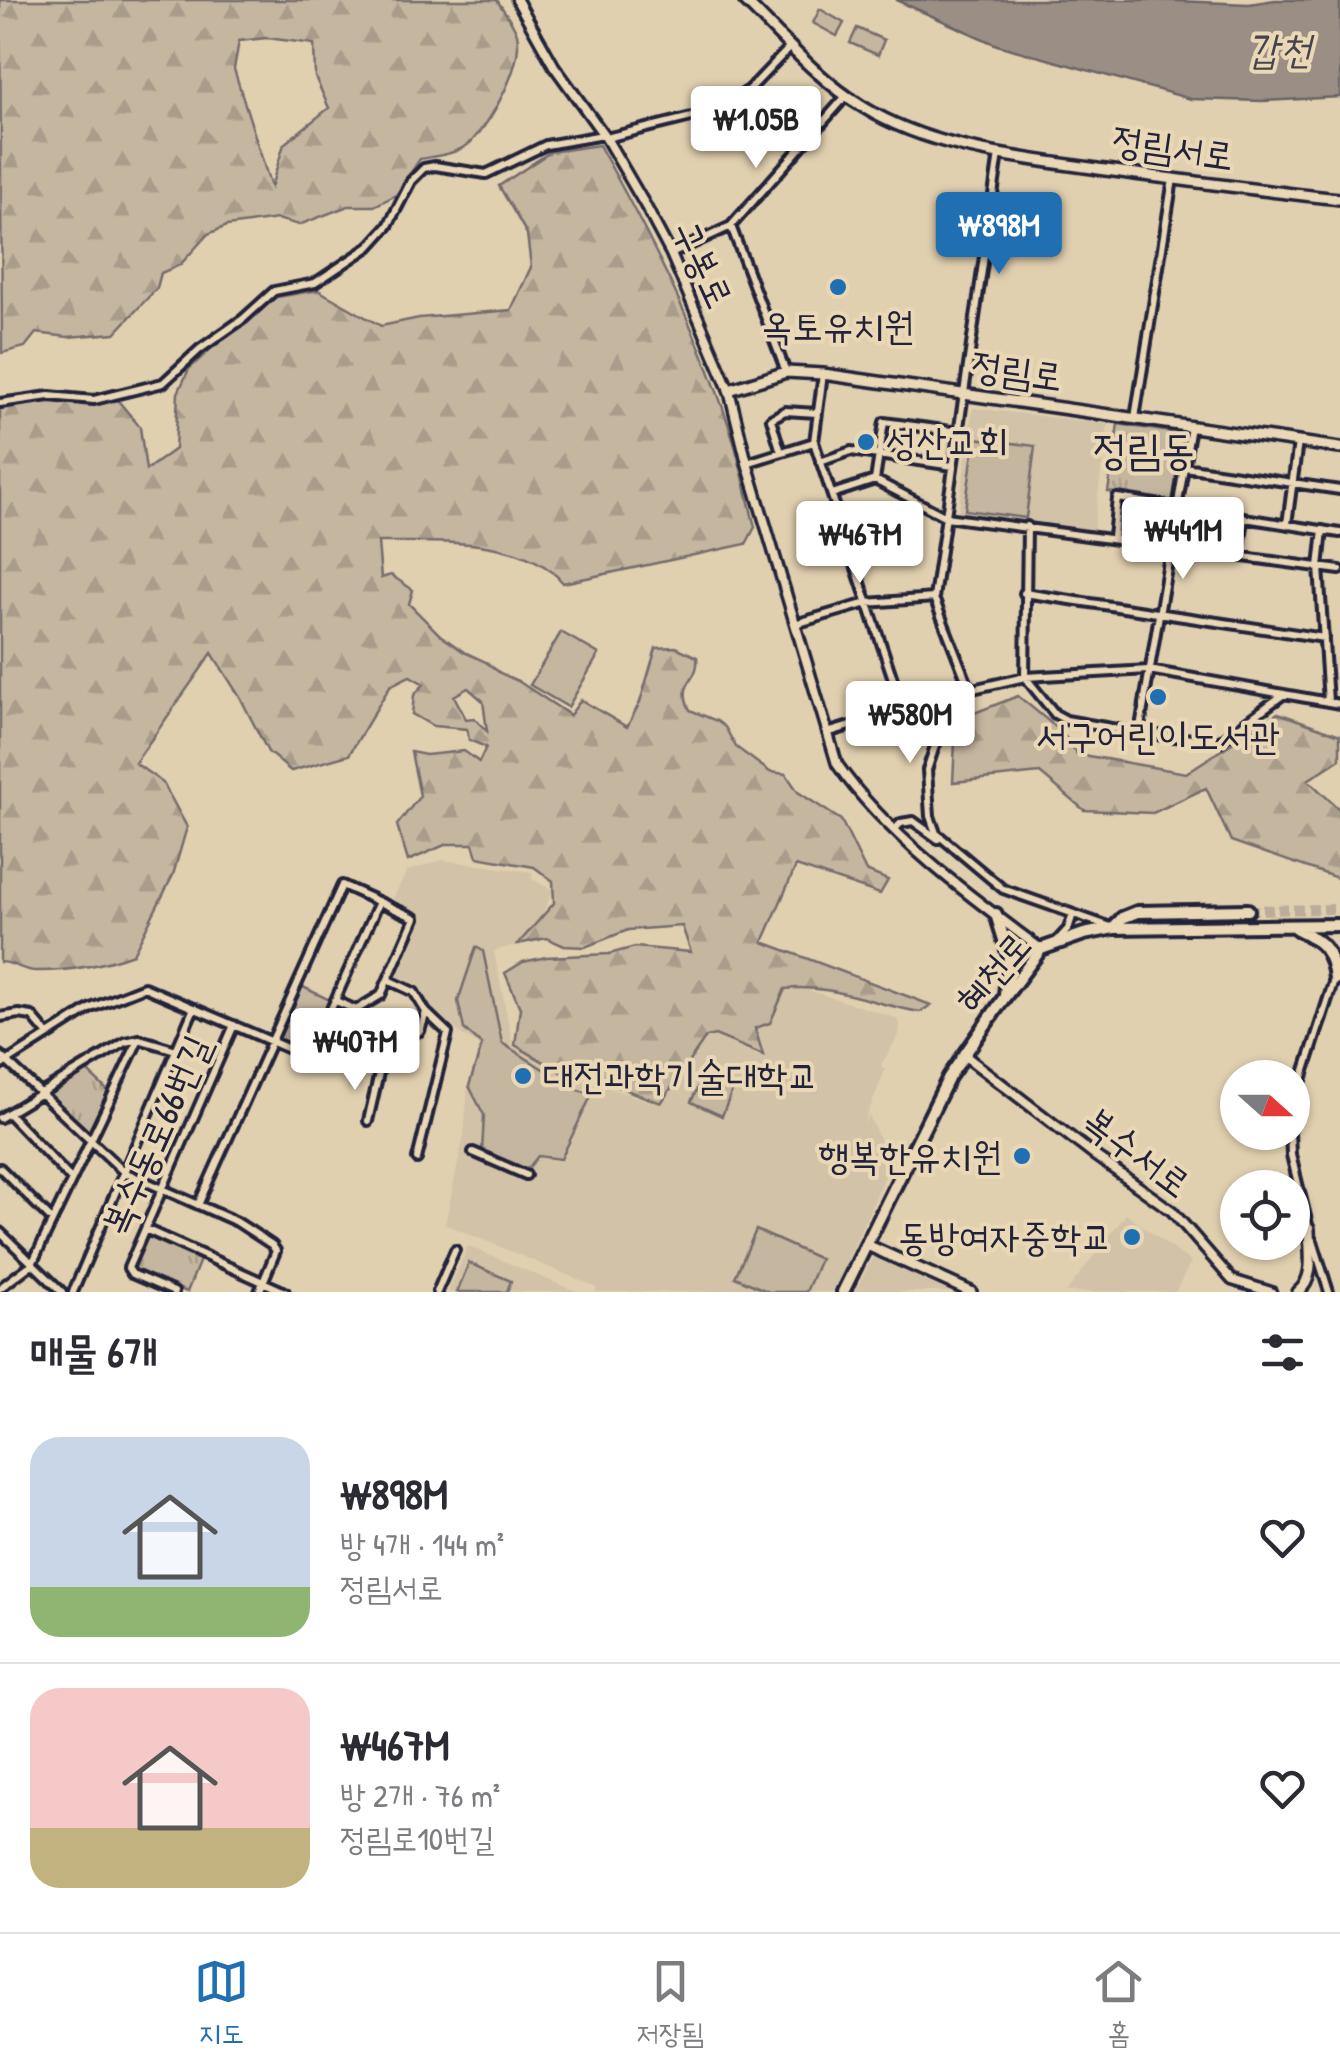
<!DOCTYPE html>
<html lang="ko">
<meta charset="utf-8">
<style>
:root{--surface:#fff;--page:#f7f7f7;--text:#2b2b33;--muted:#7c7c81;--line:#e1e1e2;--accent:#1f6fb2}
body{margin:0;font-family:"Patrick Hand","Poor Story",sans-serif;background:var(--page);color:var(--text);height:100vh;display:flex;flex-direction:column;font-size:38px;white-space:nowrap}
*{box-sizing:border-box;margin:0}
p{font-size:32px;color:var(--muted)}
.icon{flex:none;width:55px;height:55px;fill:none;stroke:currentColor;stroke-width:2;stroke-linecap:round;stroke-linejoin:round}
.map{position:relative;height:1292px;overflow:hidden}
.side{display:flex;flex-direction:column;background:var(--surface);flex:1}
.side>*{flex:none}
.needle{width:65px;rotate:111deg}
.buttons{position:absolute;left:1220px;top:1060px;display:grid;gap:20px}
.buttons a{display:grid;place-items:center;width:90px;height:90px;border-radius:50%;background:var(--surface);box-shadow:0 2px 8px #0004;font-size:50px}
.price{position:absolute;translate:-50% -85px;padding:0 22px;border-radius:10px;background:#fff;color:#222;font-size:32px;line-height:65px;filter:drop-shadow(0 2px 5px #0008)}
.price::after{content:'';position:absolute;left:50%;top:60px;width:30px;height:22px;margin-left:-15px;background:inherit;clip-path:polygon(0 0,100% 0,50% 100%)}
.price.on{background:var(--accent);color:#fff}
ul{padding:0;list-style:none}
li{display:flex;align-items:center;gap:30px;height:250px;padding:0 30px}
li+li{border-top:2px solid var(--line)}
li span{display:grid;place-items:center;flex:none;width:280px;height:200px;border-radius:30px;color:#555}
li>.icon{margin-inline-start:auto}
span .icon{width:120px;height:120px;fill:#fffc;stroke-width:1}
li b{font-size:42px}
h2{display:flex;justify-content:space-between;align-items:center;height:120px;padding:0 30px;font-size:42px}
.tabs{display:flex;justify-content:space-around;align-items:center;height:140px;border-top:2px solid var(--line);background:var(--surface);font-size:28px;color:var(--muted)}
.tabs a{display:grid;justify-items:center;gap:5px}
.tabs .on{color:var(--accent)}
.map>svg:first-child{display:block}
.built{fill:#d2c2a7}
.grass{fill:#c5b69f;stroke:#746c6d;stroke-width:2.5}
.forest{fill:url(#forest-firs);stroke:#746c6d;stroke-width:2.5;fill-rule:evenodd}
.park{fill:url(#park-tufts);stroke:#746c6d;stroke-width:2.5}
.water{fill:#9b8f85;stroke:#6b6367;stroke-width:2.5}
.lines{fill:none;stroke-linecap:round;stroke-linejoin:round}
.primary-tunnel{stroke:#bbad99;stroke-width:10;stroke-dasharray:10 5;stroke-linecap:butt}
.minor-casing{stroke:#22223b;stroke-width:14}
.tertiary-casing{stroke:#22223b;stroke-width:15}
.secondary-casing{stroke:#22223b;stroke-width:16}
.primary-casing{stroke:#22223b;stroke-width:18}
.minor{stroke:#e9d7b5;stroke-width:6}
.tertiary{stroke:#e9d7b5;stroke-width:8}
.secondary{stroke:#e9d7b5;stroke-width:9}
.primary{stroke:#e9d7b5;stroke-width:10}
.poi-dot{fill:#1f6fb2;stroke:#e9d7b5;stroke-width:4}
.labels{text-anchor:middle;stroke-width:8;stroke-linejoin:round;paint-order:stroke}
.street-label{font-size:38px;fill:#22223b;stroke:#e9d7b5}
.poi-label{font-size:38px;fill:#22223b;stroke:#e9d7b5}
.water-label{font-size:40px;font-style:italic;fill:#464351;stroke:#e9d7b5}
.quarter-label{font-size:42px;fill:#22223b;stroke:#e9d7b5}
</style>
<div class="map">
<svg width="1340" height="1292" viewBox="0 0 1340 1292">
<defs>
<pattern id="forest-firs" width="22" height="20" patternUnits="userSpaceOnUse" patternTransform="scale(2.5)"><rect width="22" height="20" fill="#c5b69f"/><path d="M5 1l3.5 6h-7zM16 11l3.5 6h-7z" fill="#a99c8a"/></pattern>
<pattern id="park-tufts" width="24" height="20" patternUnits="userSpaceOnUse" patternTransform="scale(2.5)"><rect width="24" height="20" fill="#c5b69f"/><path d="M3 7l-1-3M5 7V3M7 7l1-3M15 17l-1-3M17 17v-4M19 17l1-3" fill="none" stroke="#a99c8a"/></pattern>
</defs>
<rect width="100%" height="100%" fill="#e1d0b0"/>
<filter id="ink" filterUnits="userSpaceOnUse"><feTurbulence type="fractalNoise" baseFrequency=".01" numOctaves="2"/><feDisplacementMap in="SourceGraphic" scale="20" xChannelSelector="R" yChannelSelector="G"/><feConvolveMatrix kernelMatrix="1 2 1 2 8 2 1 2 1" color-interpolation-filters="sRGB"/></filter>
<g filter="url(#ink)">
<path class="built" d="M973,408L1108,424L1093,531L958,512Z
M443,860L533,872L532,879L553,890L539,923L518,944L494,951L513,1046L561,1072L661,1105L706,1038L714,1036L764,1058L756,1028L771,1023L785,990L805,989L896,1018L900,1024L899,1035L881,1065L885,1070L863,1126L869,1115L890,1165L833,1292H596V1287L445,1224L464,1135L468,1085L480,1046L461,1034L395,977L419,920L393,898L407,871Z
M1126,1214L1191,1262L1175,1292H1066Z
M468,1246L577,1292H448Z
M873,1257L950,1292H855Z"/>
<path class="grass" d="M820,9L844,23L837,36L813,23Z
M857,28L884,40L878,55L850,43Z
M975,438L1035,446L1026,518L965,510Z
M561,632L599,654L568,707L530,685Z
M476,947L483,951L502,1043L575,1089L592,1094L561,1159L538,1156L526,1171L482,1152L484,1115L469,1086L482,1045L464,1029L458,1001Z
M703,1076L732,1091L722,1116L691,1102Z
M756,1230L820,1259L806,1292H769L735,1277Z
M469,1263L511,1281L507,1292H457Z"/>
<path class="forest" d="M0,0H497C503,10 514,23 517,34C524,64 492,120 472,141C459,154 437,156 420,159L396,195L374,206H348L299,225L277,219L227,226L208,234L180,265L161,273L157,288L115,333L68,337L36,333L25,347L2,353ZM267,38L314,44L315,77L329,108L284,144L271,187L234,69L239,41Z
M599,145C648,233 696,327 728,423C740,457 746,493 755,527L746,544L563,583C524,535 434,543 378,542L381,578L391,575L413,590L409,604L440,635L464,652L486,662L500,673L518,681L570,715L581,700L627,727L640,702L656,648L676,647L697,657C700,682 676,681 690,710L717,721L725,727L736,747L770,772L786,774L798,792L841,820L866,871L888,880L880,894L796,866L763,942L931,1005L920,1012C875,1005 830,983 785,989L770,1023L755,1028L763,1055L715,1035L706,1037L661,1103L599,1080L587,1066L561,1072L515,1045L520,1008L505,973L523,962L546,957L609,954L635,947L691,952L682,926L628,930L585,947L564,946L547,938L518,944L554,903L553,881L534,867L477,857L473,844H447L408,861L397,825L420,796L411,752L426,755L464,751L479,762L486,747L469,740L467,729L433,726L412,714L414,695L424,684L410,676L390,686L349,755L291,771L268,752L241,699L212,653L135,763L163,783L187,827L173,875L133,954C103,965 71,971 38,971C25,972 13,962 0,962V409L44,398L115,397L140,427L146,470L175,449L178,393L189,369L265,299L318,290L381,326L419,318L511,310L531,267L527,234L499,186L550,152ZM468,688L483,701L487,731L474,718L466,719L454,696Z
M1018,696L1062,732L1077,754L1186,773L1278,713L1340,735V759L1308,780L1340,810V879L1231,841L1206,788L1153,813L1084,810L1040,773L953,782L956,720Z"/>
<path class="park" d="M1118,424L1183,434L1173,502L1108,492Z
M301,986L332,1001L310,1045L296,1049L275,1041Z
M87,1071L108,1091L87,1136L47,1094Z
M148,1231L202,1255L187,1292L134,1270Z"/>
<path class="water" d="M896,0H1152L1249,4L1275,0H1340V97L1263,101L1191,99L997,45Z"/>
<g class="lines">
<path class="primary-tunnel" d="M1248,910L1340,909"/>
<g class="minor-casing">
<path id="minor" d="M606,138L716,111L749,90L791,46
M731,226L786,372
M671,254L731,226L846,96
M823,374L814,442L903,709
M0,403L49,396L94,400L163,383L200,349L243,319L274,291L315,283L369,247L388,226L411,181L424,168L435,166L486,174L546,145L603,135
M1135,418L1173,179
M781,452L771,419L785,411L817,413
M820,462L851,451L953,466
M747,463L814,442
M1184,467L1340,490
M875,480L884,422L959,432
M832,494L875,480L946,517L1340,570
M1287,524L1298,442
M1027,526L1025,677L1055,714L1066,720L1139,733L1219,742L1284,694
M1323,530L1319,567L1328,702
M1113,538L1117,498L1340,533
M1239,556L1244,517
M1024,593L1324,638
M795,624L867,603L934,598
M970,690L934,598L999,154
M964,691L935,746L927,770L930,816L936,833L1003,889L1108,926
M827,733L964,691L1025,677L1149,670L1340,704
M1139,733L1191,426
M894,830L901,823L913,821L938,839
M1056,942L1068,929L1073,914
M0,1017L19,1014L32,1016L48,1035
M0,1055L124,1172L237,1222L272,1245L276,1251L259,1292
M0,1066L91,1008L144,987L296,1052L314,1047L379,902
M1292,1111L1340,961
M8,1113L71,1179
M0,1118L125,1042L139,1039L176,1050
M368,1121L384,1051L388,1044L420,1031L426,1012L414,992L388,980
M1290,1132L1291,1155L1309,1229
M473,1152L526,1175
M417,1159L448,1033L426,1012
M0,1168L52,1220
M198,1205L342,885L415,918L381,995L356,1010L336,1001
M145,1229L285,1292
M0,1232L62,1292
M1313,1241L1329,1292
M0,1288L32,1264L139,1039
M73,1292L194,1008
M174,1292L132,1274L128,1268L234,1025
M437,1292L455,1250"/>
</g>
<g class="tertiary-casing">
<path id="tertiary" d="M517,0L554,66L606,138L645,205L671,254L729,390L747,463L837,764C886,835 972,898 1041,949
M964,1055L1094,1155L1172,1211L1232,1280L1271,1292"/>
</g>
<g class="secondary-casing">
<path id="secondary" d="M744,0C781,36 818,80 863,107C934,151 1025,158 1105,170C1183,180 1262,191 1340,199
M729,390L786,372L823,374L1340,448
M867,1245L971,1292
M1298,1292C1316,1278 1309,1250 1309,1229"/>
</g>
<g class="primary-casing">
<path id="primary" d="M996,914L1009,956L1005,995
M1114,928L1122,918L1137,912L1248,910
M1297,929C1323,941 1332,951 1335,979
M843,1292L949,1077L1004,998L1041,949L1084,934L1114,928L1340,925"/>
</g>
<use href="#minor" class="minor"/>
<use href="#tertiary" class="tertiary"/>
<use href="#secondary" class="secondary"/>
<use href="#primary" class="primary"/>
</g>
</g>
<g class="poi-dot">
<circle cx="838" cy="287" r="10"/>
<circle cx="866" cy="442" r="10"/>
<circle cx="1158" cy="697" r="10"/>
<circle cx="523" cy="1076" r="10"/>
<circle cx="1022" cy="1156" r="10"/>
<circle cx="1132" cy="1237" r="10"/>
</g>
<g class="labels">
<g class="street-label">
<text transform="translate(1173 148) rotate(8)" y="13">정림서로</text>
<text transform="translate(703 264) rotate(65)" y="13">구봉로</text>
<text transform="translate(1017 371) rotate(8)" y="13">정림로</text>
<text transform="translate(993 972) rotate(-49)" y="13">혜천로</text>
<text transform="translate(156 1135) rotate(-66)" y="13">복수동로66번길</text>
<text transform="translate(1137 1152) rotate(37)" y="13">복수서로</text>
</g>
<g class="poi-label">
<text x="838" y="339">옥토유치원</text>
<text x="886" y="455" text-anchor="start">성산교회</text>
<text x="1158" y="749">서구어린이도서관</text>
<text x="543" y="1089" text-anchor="start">대전과학기술대학교</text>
<text x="1002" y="1169" text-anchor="end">행복한유치원</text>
<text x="1112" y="1250" text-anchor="end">동방여자중학교</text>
</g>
<g class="water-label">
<text x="1279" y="63">갑천</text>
</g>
<g class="quarter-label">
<text x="1144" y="464">정림동</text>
</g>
</g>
</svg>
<div class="buttons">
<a><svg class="needle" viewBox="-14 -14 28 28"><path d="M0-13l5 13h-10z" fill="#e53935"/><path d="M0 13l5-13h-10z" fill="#7c7c81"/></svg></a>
<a><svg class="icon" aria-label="locate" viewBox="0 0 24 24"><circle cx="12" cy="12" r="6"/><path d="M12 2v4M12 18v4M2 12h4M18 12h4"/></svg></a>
</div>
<b class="price" style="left:756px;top:171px">₩1.05B</b>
<b class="price on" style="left:999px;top:277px">₩898M</b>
<b class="price" style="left:1183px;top:582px">₩441M</b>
<b class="price" style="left:860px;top:586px">₩467M</b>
<b class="price" style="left:910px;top:766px">₩580M</b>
<b class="price" style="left:355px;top:1093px">₩407M</b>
</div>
<section class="side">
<h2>매물 6개<svg class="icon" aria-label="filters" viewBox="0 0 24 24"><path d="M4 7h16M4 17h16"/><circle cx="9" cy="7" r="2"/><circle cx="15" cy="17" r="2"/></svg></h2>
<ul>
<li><span style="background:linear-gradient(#c9d6e8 75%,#8fb573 0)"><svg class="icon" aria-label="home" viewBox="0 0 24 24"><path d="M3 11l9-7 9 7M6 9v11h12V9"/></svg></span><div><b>₩898M</b><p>방 4개 · 144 m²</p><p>정림서로</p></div><svg class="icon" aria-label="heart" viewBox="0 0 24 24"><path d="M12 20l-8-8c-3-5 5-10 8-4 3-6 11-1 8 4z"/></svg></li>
<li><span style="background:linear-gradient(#f6c9c9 70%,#c2b280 0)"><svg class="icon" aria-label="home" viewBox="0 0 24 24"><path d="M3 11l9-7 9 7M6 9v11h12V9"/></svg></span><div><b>₩467M</b><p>방 2개 · 76 m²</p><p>정림로10번길</p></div><svg class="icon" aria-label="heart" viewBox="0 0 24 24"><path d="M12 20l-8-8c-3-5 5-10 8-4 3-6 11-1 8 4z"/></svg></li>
</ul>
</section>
<nav class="tabs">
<a class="on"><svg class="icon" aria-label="map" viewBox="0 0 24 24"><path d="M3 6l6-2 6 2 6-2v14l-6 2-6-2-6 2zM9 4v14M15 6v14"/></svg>지도</a>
<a><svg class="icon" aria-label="saved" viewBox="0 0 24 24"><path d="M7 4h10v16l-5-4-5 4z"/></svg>저장됨</a>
<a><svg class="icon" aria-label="home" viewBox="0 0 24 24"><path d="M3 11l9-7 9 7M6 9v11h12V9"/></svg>홈</a>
</nav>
